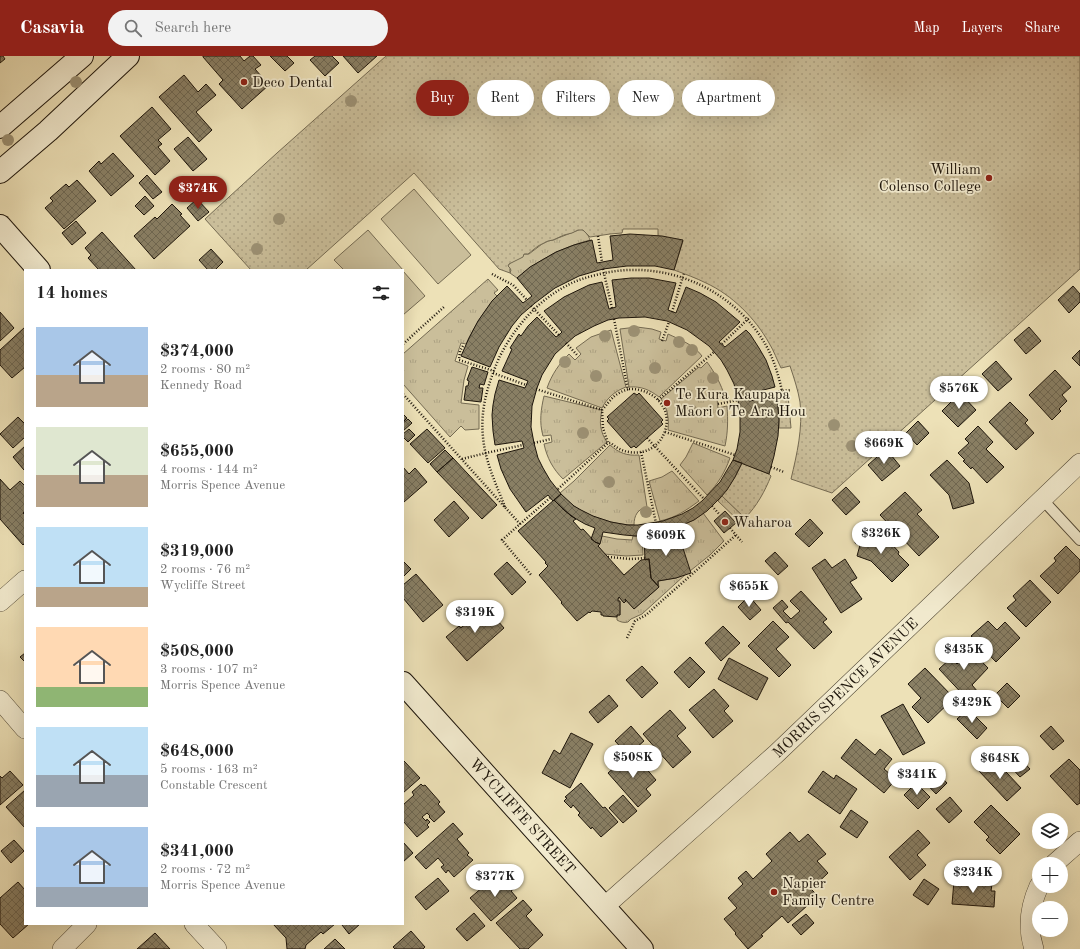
<!DOCTYPE html>
<meta charset="utf-8">
<style>
:root{--surface:#fff;--page:#f2f2f2;--text:#222;--muted:#767676;--accent:#8f2418}
body{margin:0;font-family:"Old Standard TT",serif;background:var(--page);color:var(--text);height:100vh;display:flex;flex-direction:column;font-size:15px;white-space:nowrap}
*{box-sizing:border-box;margin:0}
p{font-size:13px;color:var(--muted)}
.icon{flex:none;width:22px;height:22px;fill:none;stroke:currentColor;stroke-width:2;stroke-linecap:round;stroke-linejoin:round}
.map{position:relative;flex:1;overflow:hidden}
.drawer{position:absolute;left:24px;top:213px;width:380px;height:656px;display:flex;flex-direction:column;background:var(--surface);border-radius:0px;box-shadow:0 4px 16px #0002}
.drawer>*{flex:none}
.guide{position:absolute;left:416px;top:24px;width:380px;height:36px;display:flex;gap:8px}
.tools{position:absolute;left:1032px;top:757px;display:grid;gap:8px}
.tools a{display:grid;place-items:center;width:36px;height:36px;border-radius:50%;background:var(--surface);box-shadow:0 4px 16px #0002;font-size:20px}
.price{position:absolute;translate:-50% -34px;padding:0 9px;border-radius:14px;background:#fff;color:#222;font-size:13px;line-height:26px;filter:drop-shadow(0 1px 2px #0008)}
.price::after{content:'';position:absolute;left:50%;top:24px;width:12px;height:9px;margin-left:-6px;background:inherit;clip-path:polygon(0 0,100% 0,50% 100%)}
.price.selected{background:var(--accent);color:#fff}
ul{padding:0;list-style:none}
li{display:flex;align-items:center;gap:12px;height:100px;padding:0 12px}
li span{display:grid;place-items:center;flex:none;width:112px;height:80px;border-radius:0px;color:#555}
li>.icon{margin-inline-start:auto}
span .icon{width:48px;height:48px;fill:#fffc;stroke-width:1}
li b{font-size:17px}
h2{display:flex;justify-content:space-between;align-items:center;height:48px;padding:0 12px;font-size:17px}
.chip{padding:0 14px;border-radius:18px;background:var(--surface);box-shadow:0 4px 16px #0002;font-size:14px;line-height:36px}
.chip.selected{background:var(--accent);color:#fff}
header{display:flex;align-items:center;gap:24px;box-sizing:border-box;height:56px;padding:0 20px;background:var(--accent);color:#fff}
header strong{font-size:19px}
nav{display:flex;gap:22px;margin-inline-start:auto;font-size:14px}
.search{width:280px;height:36px;background:var(--page);display:flex;align-items:center;gap:10px;box-sizing:border-box;padding:0 14px;border-radius:22px;color:var(--muted);font-size:15px}
.map>svg:first-child{display:block}
.grass{fill:url(#grass-tufts);stroke:#746a52}
.park{fill:url(#park-dots);stroke:#746a52}
.pitch{fill:#cabe9a;stroke:#746a52}
.building{fill:url(#building-cross-hatch);stroke:#1d150b}
.lines{fill:none;stroke-linecap:round;stroke-linejoin:round}
.lane-casing{stroke:#514836;stroke-width:12}
.street-casing{stroke:#514836;stroke-width:20}
.secondary-casing{stroke:#1d150b;stroke-width:24}
.path{stroke:#1d150b;stroke-width:2.5;stroke-dasharray:1 2;stroke-linecap:butt}
.lane{stroke:#f3ecd0;stroke-width:10}
.street{stroke:#f3ecd0;stroke-width:19}
.secondary{stroke:#f3ecd0;stroke-width:22}
.tree{fill:#9c9174}
.poi-dot{fill:#8f2418;stroke:#f3ecd0;stroke-width:1.5}
.labels{text-anchor:middle;stroke-width:3.5;stroke-linejoin:round;paint-order:stroke}
.poi-label{font-size:15px;fill:#1d150b;stroke:#f3ecd0;text-anchor:start}
.street-label{font-size:15px;fill:#1d150b;stroke:#f3ecd0}
</style>
<header>
<strong>Casavia</strong>
<div class="search"><svg class="icon" aria-label="search" viewBox="0 0 24 24"><circle cx="10" cy="10" r="6"/><path d="M15 15l6 6"/></svg>Search here</div>
<nav><a>Map</a><a>Layers</a><a>Share</a></nav>
</header>
<div class="map">
<svg width="1080" height="893" viewBox="0 0 1080 893">
<defs>
<pattern id="grass-tufts" width="24" height="20" patternUnits="userSpaceOnUse"><rect width="24" height="20" fill="#cabe9a"/><path d="M3 7l-1-3M5 7V3M7 7l1-3M15 17l-1-3M17 17v-4M19 17l1-3" fill="none" stroke="#ada283"/></pattern>
<pattern id="park-dots" width="8" height="8" patternUnits="userSpaceOnUse"><rect width="8" height="8" fill="#cabe9a"/><path d="M2 2h.1M6 6h.1" fill="none" stroke="#ada283" stroke-width="1.8" stroke-linecap="round"/></pattern>
<pattern id="building-cross-hatch" width="8" height="8" patternUnits="userSpaceOnUse"><rect width="8" height="8" fill="#897f64"/><path d="M0 0l8 8M0 8l8-8" fill="none" stroke="#6f6751"/></pattern>
</defs>
<rect width="100%" height="100%" fill="#ede1b7"/>
<filter id="stains"><feTurbulence type="fractalNoise" baseFrequency=".005" numOctaves="4"/><feColorMatrix values="0 0 0 0 .2 0 0 0 0 .09 0 0 0 0 .02 0 0 0 .5 -.17"/></filter>
<radialGradient id="worn" r=".72"><stop offset=".6" stop-color="#630" stop-opacity="0"/><stop offset="1" stop-color="#630" stop-opacity=".3"/></radialGradient>
<path class="grass" d="M581,173C585,175 589,180 590,184C563,191 538,204 517,222L510,217L511,214L508,210L509,208L524,198H529L542,188L548,185L553,184Z
M488,223L498,234L494,237L497,240C484,255 474,271 466,288L461,287L455,305L468,310L464,324L461,347L479,349V373L465,374L461,370L450,381L403,328V298Z
M637,271L652,273L661,276L659,283L666,285L668,278C681,284 694,289 702,300L659,341C650,334 641,330 629,331L620,273Z
M611,274L626,331C615,335 607,342 602,352L547,332C552,318 559,308 569,298L575,304L581,298L576,292L591,281Z
M707,306C715,317 721,328 725,341L717,343L718,352L727,350C728,364 728,376 725,390L668,374C669,363 668,353 661,343L699,311L701,312Z
M544,340L602,354C599,366 600,376 607,386L563,423C553,413 547,402 544,388L552,386L551,379L543,380C539,366 541,353 544,340Z
M693,387L730,402C725,416 718,428 707,439L680,409L686,401Z
M610,389C619,397 627,400 639,399L647,451C638,453 634,459 634,469C610,469 575,457 560,437L574,425Z
M672,415L699,445C685,455 677,461 660,465L649,425L662,421Z
M722,440L745,462L740,466L718,445Z
M703,457L724,485L710,499L690,515L676,484L673,473L694,464Z
M602,480L617,483L632,484L633,480H642L643,499L626,500L604,498L598,490Z
M686,518L642,558L631,563L628,566C624,567 620,566 617,564V559H620V546L618,545V543L619,541L624,547L625,543L634,553L659,531L658,525L676,522Z"/>
<path class="park" d="M386,0H1080V213L832,437L791,423C797,398 803,372 800,346C798,334 794,322 790,310L781,312C777,304 774,295 769,287C755,262 732,239 706,227C696,222 685,218 674,214L683,185L658,180V173H623L622,177L610,178L590,181L583,174H578L572,177L564,179L553,184L548,185L538,190L528,198H524L523,201L509,208L508,210L510,212V217L499,213L414,117L306,214H251L205,163L277,97Z
M788,339L791,372H779V358L777,341Z
M742,407L769,418L771,420C765,435 757,450 745,462L722,440L735,421Z"/>
<path class="pitch" d="M414,133L471,199L438,228L381,163Z
M368,174L403,214H344L334,204Z
M403,215L425,240L403,259Z"/>
<path class="building" d="M0,0H3L5,3L0,7Z
M203,0H240L244,5L250,0H253L261,9L255,13L269,29L242,53L219,28L223,24L203,1Z
M270,0H287L294,7L285,15Z
M315,0H332L339,7L325,20L310,4Z
M343,0H377L358,17Z
M184,19L198,36L206,28L216,39L196,56L212,74L199,86L159,41Z
M152,51L171,73L158,84L162,88L158,91L170,105L155,119L120,80Z
M188,81L207,103L193,115L174,93Z
M113,97L134,120L111,140L89,115L99,105L101,108Z
M147,119L162,136L153,143L139,127Z
M77,124L96,145L64,173L45,152L53,145L50,142L66,128L69,131Z
M145,140L154,150L144,159L135,150Z
M197,143L209,156L198,165L187,152Z
M172,148L182,158L180,159L190,170L154,203L134,180L155,161L157,163Z
M76,165L86,177L72,189L62,177Z
M102,176L136,214H99L88,202L91,199L85,192Z
M630,178L662,180L683,184L674,214L655,210H627L603,213L579,220L555,232L535,247L521,259L512,270L499,291L490,311L461,300L469,282L478,265L492,245L507,230L523,247L532,240L517,222L530,211L556,196L574,189L592,184L597,207L613,204L610,180Z
M211,193L223,206L215,214H208L199,204Z
M631,222H649L676,227L668,254L676,257L686,231L700,237L716,246L740,266L719,286L725,291L746,274L750,278L759,292L766,304L772,320L775,331L748,338L749,345L777,341L779,364L778,380L774,400L769,418L733,404L737,393L740,376V360L738,344L734,328L727,314L721,304L709,290L687,274L667,265L645,261L619,262L608,264L594,270L575,280L566,288L555,298L542,319L537,332L532,350L531,371L534,387L538,402L543,412L550,424L561,438L553,445L548,439L526,456L510,433L501,413L497,399L524,392L522,385L495,389L493,375L492,359L493,349L495,338L499,324L525,332L528,325L502,315L512,293L510,292L519,278L521,280L528,270L537,261L556,281L559,279L562,276L544,255L564,241L589,229L602,226L609,253L616,251L612,224Z
M1073,230L1080,238V246L1069,257L1058,244Z
M0,256L14,272L0,285Z
M25,271V311L12,322L0,309V294Z
M1029,271L1041,285L1026,298L1014,284Z
M1080,294V310L1072,302Z
M996,305L1012,323L998,335L982,318Z
M472,311L488,316L484,329L480,328L479,332H483L481,346L464,344L466,330H468L469,325L467,324Z
M1055,314L1071,331L1062,339L1067,345L1059,353L1061,355L1052,364L1029,339Z
M634,337L637,339L639,337L663,364L661,366L663,368L647,382L636,392L634,390L631,392L607,365L609,363L607,361Z
M960,337L976,354L958,371L942,355Z
M1010,346L1028,364L1025,367L1034,377L1016,394L989,366Z
M403,358L407,362L403,366Z
M18,361L25,368V381L13,392L0,378Z
M408,363L412,367L403,375V367Z
M918,365L929,377L917,389L906,377Z
M978,370L993,386L986,393L1004,411L987,427L972,411L971,413L963,405L965,404L958,397L969,387L965,383Z
M409,373L415,379L408,386L403,381V378Z
M427,373L445,392L428,407L410,388Z
M25,390V412L24,414L13,401Z
M886,393L900,410L882,425L868,409Z
M445,394L453,402L437,416L430,408Z
M453,402L497,449L482,463L437,416Z
M733,404L742,407L735,421L727,434L720,442L707,455L694,464L673,473L664,477L636,480L624,479L603,476L600,488L595,486L591,483L595,472L585,468L571,460L554,444L561,438L574,450L581,454L593,460L611,466L628,469H638L663,465L682,458L693,452L702,445L720,426Z
M947,404L969,427L974,447L953,453L949,439L930,419Z
M403,411L409,418L415,412L427,426L404,446L403,445Z
M0,423L10,434L20,425L25,430V455L23,457L25,459V487L23,489L0,463Z
M846,431L860,446L846,459L832,444Z
M905,436L922,454L917,458L939,481L919,500L880,459Z
M554,444L565,455L576,463L573,465L581,474L583,473L595,486L600,488L598,490L624,519L641,504L649,503L651,522L659,531L634,553L625,543L626,545L624,547L619,541L618,543V545H620V559H617V561L603,560V559H601V556L592,555L590,557L589,556L577,565L561,547L562,546L539,519L548,510L545,507L546,506L518,475Z
M454,445L469,462L449,481L434,464Z
M725,455L736,467L724,477L714,465Z
M810,463L823,477L809,491L795,478Z
M673,473L676,484L680,483L691,517L676,522L658,525V530L651,522L649,503L645,504L644,479L658,478Z
M859,475L884,483L886,482L899,496L898,498L909,509L892,526L871,505L857,500L860,489L855,487Z
M1066,490L1080,504V515L1058,538L1040,520L1056,505L1054,502Z
M775,496L788,510L778,519L765,505Z
M825,503L832,512L845,503L857,522L850,526L862,543L841,557L812,512Z
M403,505L411,513L403,521Z
M507,506L526,526L512,539L494,518Z
M416,518L443,549L423,566L403,542V529Z
M1030,524L1051,546L1026,571L1007,552L1016,544L1013,540Z
M801,535L827,563L823,566L832,576L814,593L788,566L786,567L773,552L782,544L788,551L783,555L791,563L800,555L790,545Z
M749,540L761,554L750,564L738,551Z
M485,550L504,572L467,605L446,581L459,570L461,572Z
M773,565L789,581L776,593L791,609L779,621L748,590Z
M988,565L997,574L1005,566L1020,582L996,606L971,580Z
M723,570L740,587L721,605L705,587Z
M965,588L988,612L972,629L978,636L969,645L939,613L951,602L957,608L958,607L952,600Z
M25,597V606L20,601Z
M690,601L705,616L689,632L674,616Z
M729,602L768,622L757,644L718,623Z
M642,610L658,627L642,642L626,624Z
M925,612L954,642L928,667L912,651L921,642L908,628Z
M1007,627L1020,640L1008,652L995,639Z
M714,633L729,650L724,655L733,665L713,682L689,654Z
M609,639L618,650L598,667L589,656Z
M903,648L925,687L903,699L881,660Z
M968,653L987,672L977,683L957,663Z
M670,654L686,672L677,680L691,696L673,712L643,678Z
M631,670L644,685L628,699L615,685Z
M1051,670L1064,685L1053,694L1040,680Z
M571,677L593,688L570,732L542,717L554,694L560,698Z
M856,683L875,699L880,693L892,703L884,713L896,723L884,737L841,702Z
M632,696L656,724L646,733L651,739L638,751L608,717Z
M1017,699L1030,713L1020,721L1008,708Z
M993,702L1021,732L1007,745L979,715Z
M1069,703L1080,714V747L1077,749L1050,720Z
M403,705H404L420,722L403,737Z
M931,710L947,727L936,738L920,721Z
M10,715L23,729L0,749V720L2,722Z
M823,715L834,723L836,719L857,733L840,758L808,736Z
M581,727L603,752L605,751L618,766L601,781L592,771L591,773L578,759L580,757L573,749L571,752L564,745L567,742L565,741Z
M916,727L930,741L918,753L904,739Z
M421,728L423,730L425,729L440,746L438,748L445,756L434,766L429,761L430,760L427,757L422,761L426,765L427,763L430,766L427,769L429,771L417,781L403,765V749L414,739L412,736Z
M25,734V772L6,751Z
M623,739L637,755L623,767L609,752Z
M950,741L962,755L949,767L936,753Z
M991,749L1020,778L1000,798L986,784L989,781L974,766Z
M851,754L868,766L857,782L840,771Z
M453,767L463,778L457,783L469,797L467,799L473,804L454,821L448,814L446,817L441,811L444,809L438,802L426,813L415,801Z
M918,774L930,787L917,799L926,809L910,824L889,801Z
M790,776L799,786L808,778L826,798L817,805L828,817L811,833L818,840L788,867L782,860L761,879L763,880L748,893L735,878L736,877L724,863L737,852L728,842L743,828L738,822L746,815L753,823L772,805L766,798Z
M14,784L24,795L11,807L1,795Z
M403,786L413,797L403,806Z
M506,820L516,831L511,835L517,842L491,865L470,842L490,825L495,830Z
M438,822L449,835L426,854L415,841Z
M924,823L939,833L928,849L913,839Z
M954,825L992,828L991,835H995L994,851L952,848Z
M18,826L25,834V868H29L13,882L0,868V842Z
M523,844L532,854L526,860L543,879L528,893H520L496,867Z
M474,857L485,870L467,885L456,873Z
M806,858L814,867L801,879L792,869Z
M273,868H335L323,878L321,876L306,889L305,893H287L286,882Z
M343,868H360L349,878L342,869Z
M411,875L425,891L423,893H395L393,891Z
M155,877L170,893H137Z
M335,883L345,893H324Z"/>
<g class="lines">
<g class="lane-casing">
<path id="lane" d="M1042,443L1080,484"/>
</g>
<g class="street-casing">
<g id="street">
<path d="M0,546L25,524"/>
<path d="M0,644L25,673"/>
<path d="M1054,808L1080,785"/>
<path id="s1" d="M604,851L776,698L1080,407"/>
<path d="M194,868L217,893"/>
<path d="M62,893L87,868"/>
<path d="M1034,893C1027,872 1030,850 1039,830"/>
</g>
</g>
<g class="secondary-casing">
<g id="secondary">
<path d="M0,71L82,0"/>
<path d="M0,116L48,75L128,0"/>
<path d="M0,170L39,214"/>
<path id="s2" d="M403,627L642,893"/>
</g>
</g>
<path class="path" d="M598,180L602,206
M603,213L612,252
M492,218L513,229L527,244
M531,250L559,279
M672,256L684,217
M614,263L628,334
M662,285L669,266
M566,287L578,300
M403,288L445,250
M722,288L750,261
M463,290L460,295L459,304L494,315
M493,317L526,329
M536,333L602,354
M629,333C652,332 673,351 665,375C657,399 628,403 611,387H608L603,372L602,354C611,344 614,337 629,333Z
M403,338L520,468L502,484L532,520
M749,342L782,335
M658,344L714,296
M718,348L738,344
M665,376L735,399
M647,382L704,443
M534,387L551,383
M641,396L656,467
M462,403L486,397L523,389
M771,411L784,416
M558,433L608,387
M712,450L720,459
M505,451C496,428 485,405 483,381C480,353 488,328 499,302C514,272 536,246 566,230C576,224 588,221 600,218C666,202 738,234 769,295C775,308 779,321 782,335L791,334
M520,468L550,442
M730,472L742,486
M608,501L631,503L645,502
M627,582L635,565L646,559L736,479"/>
<use href="#lane" class="lane"/>
<use href="#street" class="street"/>
<use href="#secondary" class="secondary"/>
</g>
<g class="tree">
<circle cx="76" cy="26" r="6"/>
<circle cx="351" cy="45" r="6"/>
<circle cx="8" cy="84" r="6"/>
<circle cx="279" cy="163" r="6"/>
<circle cx="257" cy="193" r="6"/>
<circle cx="634" cy="275" r="6"/>
<circle cx="605" cy="280" r="6"/>
<circle cx="679" cy="286" r="6"/>
<circle cx="692" cy="294" r="6"/>
<circle cx="565" cy="306" r="6"/>
<circle cx="655" cy="312" r="6"/>
<circle cx="596" cy="320" r="6"/>
<circle cx="713" cy="322" r="6"/>
<circle cx="691" cy="354" r="6"/>
<circle cx="834" cy="369" r="6"/>
<circle cx="583" cy="377" r="6"/>
<circle cx="852" cy="390" r="6"/>
<circle cx="609" cy="426" r="6"/>
<circle cx="646" cy="456" r="6"/>
</g>
<g class="poi-dot">
<circle cx="244" cy="26" r="4"/>
<circle cx="989" cy="122" r="4"/>
<circle cx="667" cy="347" r="4"/>
<circle cx="725" cy="466" r="4"/>
<circle cx="774" cy="836" r="4"/>
</g>
<g class="labels">
<g class="poi-label">
<text x="252" y="31">Deco Dental</text>
<text x="981" y="118" text-anchor="end">William<tspan x="981" dy="17">Colenso College</tspan></text>
<text x="675" y="343">Te Kura Kaupapa<tspan x="675" dy="17">Māori o Te Ara Hou</tspan></text>
<text x="733" y="471">Waharoa</text>
<text x="782" y="832">Napier<tspan x="782" dy="17">Family Centre</tspan></text>
</g>
<g class="street-label">
<text dy="5" stroke="none"><textPath href="#s1" startOffset="326">MORRIS SPENCE AVENUE</textPath></text>
<text dy="5" stroke="none"><textPath href="#s2" startOffset="179">WYCLIFFE STREET</textPath></text>
</g>
</g>
<rect width="100%" height="100%" filter="url(#stains)"/>
<rect width="100%" height="100%" fill="url(#worn)"/>
</svg>
<div class="tools">
<a><svg class="icon" aria-label="layers" viewBox="0 0 24 24"><path d="M12 4l9 5-9 5-9-5zM3 14l9 5 9-5"/></svg></a>
<a>+</a>
<a>−</a>
</div>
<b class="price selected" style="left:198px;top:154px">$374K</b>
<b class="price" style="left:959px;top:354px">$576K</b>
<b class="price" style="left:884px;top:409px">$669K</b>
<b class="price" style="left:881px;top:499px">$326K</b>
<b class="price" style="left:666px;top:501px">$609K</b>
<b class="price" style="left:749px;top:552px">$655K</b>
<b class="price" style="left:475px;top:578px">$319K</b>
<b class="price" style="left:964px;top:615px">$435K</b>
<b class="price" style="left:972px;top:668px">$429K</b>
<b class="price" style="left:633px;top:723px">$508K</b>
<b class="price" style="left:1000px;top:724px">$648K</b>
<b class="price" style="left:917px;top:740px">$341K</b>
<b class="price" style="left:973px;top:838px">$234K</b>
<b class="price" style="left:495px;top:842px">$377K</b>
<div class="guide">
<a class="chip selected">Buy</a>
<a class="chip">Rent</a>
<a class="chip">Filters</a>
<a class="chip">New</a>
<a class="chip">Apartment</a>
</div>
<section class="drawer">
<h2>14 homes<svg class="icon" aria-label="filters" viewBox="0 0 24 24"><path d="M4 7h16M4 17h16"/><circle cx="9" cy="7" r="2"/><circle cx="15" cy="17" r="2"/></svg></h2>
<ul>
<li><span style="background:linear-gradient(#a9c7e8 60%,#b9a48a 0)"><svg class="icon" aria-label="home" viewBox="0 0 24 24"><path d="M3 11l9-7 9 7M6 9v11h12V9"/></svg></span><div><b>$374,000</b><p>2 rooms · 80 m²</p><p>Kennedy Road</p></div></li>
<li><span style="background:linear-gradient(#dfe7d0 60%,#b9a48a 0)"><svg class="icon" aria-label="home" viewBox="0 0 24 24"><path d="M3 11l9-7 9 7M6 9v11h12V9"/></svg></span><div><b>$655,000</b><p>4 rooms · 144 m²</p><p>Morris Spence Avenue</p></div></li>
<li><span style="background:linear-gradient(#bfe0f5 75%,#b9a48a 0)"><svg class="icon" aria-label="home" viewBox="0 0 24 24"><path d="M3 11l9-7 9 7M6 9v11h12V9"/></svg></span><div><b>$319,000</b><p>2 rooms · 76 m²</p><p>Wycliffe Street</p></div></li>
<li><span style="background:linear-gradient(#ffd9b3 75%,#8fb573 0)"><svg class="icon" aria-label="home" viewBox="0 0 24 24"><path d="M3 11l9-7 9 7M6 9v11h12V9"/></svg></span><div><b>$508,000</b><p>3 rooms · 107 m²</p><p>Morris Spence Avenue</p></div></li>
<li><span style="background:linear-gradient(#bfe0f5 60%,#9aa5b1 0)"><svg class="icon" aria-label="home" viewBox="0 0 24 24"><path d="M3 11l9-7 9 7M6 9v11h12V9"/></svg></span><div><b>$648,000</b><p>5 rooms · 163 m²</p><p>Constable Crescent</p></div></li>
<li><span style="background:linear-gradient(#a9c7e8 75%,#9aa5b1 0)"><svg class="icon" aria-label="home" viewBox="0 0 24 24"><path d="M3 11l9-7 9 7M6 9v11h12V9"/></svg></span><div><b>$341,000</b><p>2 rooms · 72 m²</p><p>Morris Spence Avenue</p></div></li>
</ul>
</section>
</div>
